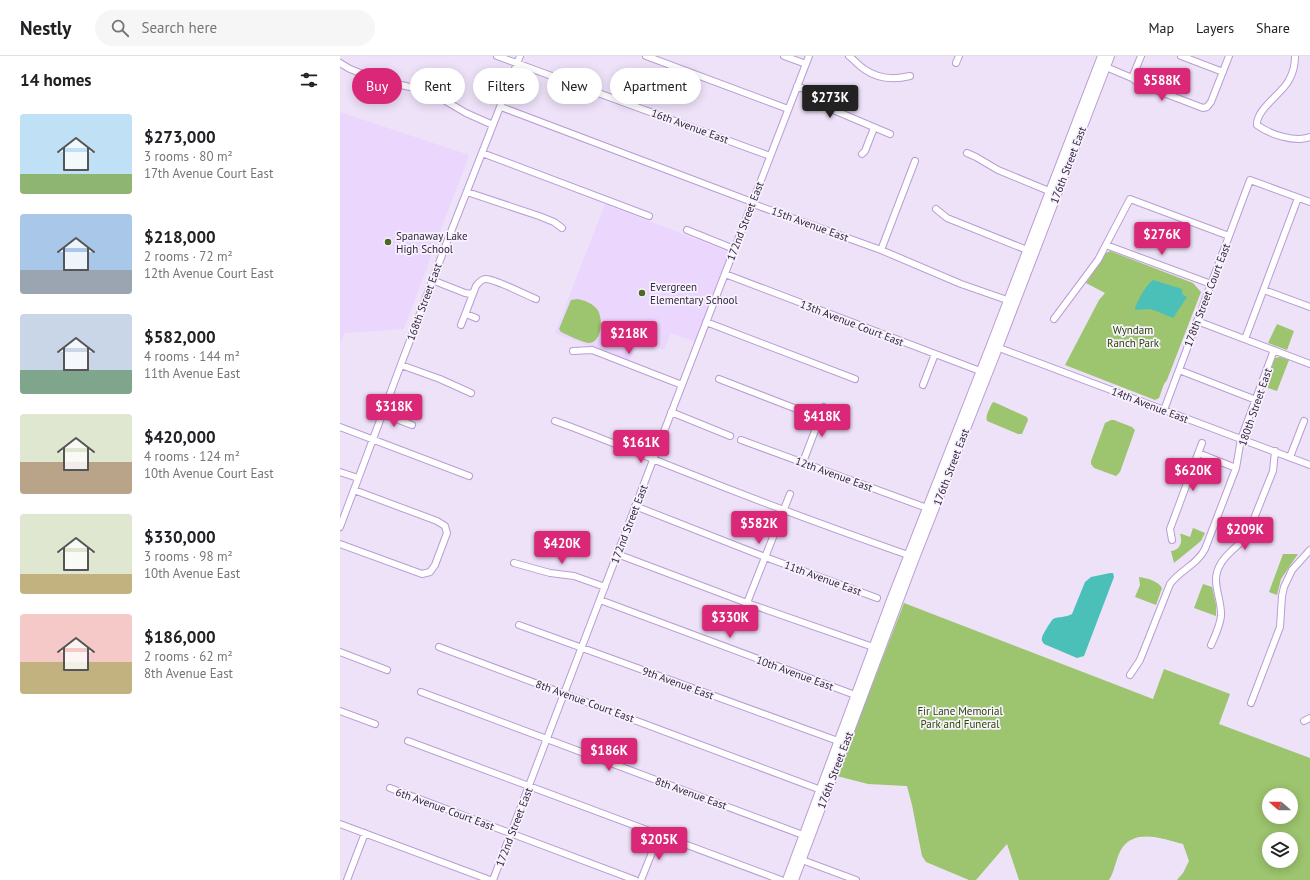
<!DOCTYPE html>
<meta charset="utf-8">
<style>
:root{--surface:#fff;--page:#f6f6f6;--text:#202124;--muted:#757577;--line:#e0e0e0;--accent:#db2777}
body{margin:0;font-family:"PT Sans",sans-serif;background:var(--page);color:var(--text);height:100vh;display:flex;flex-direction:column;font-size:15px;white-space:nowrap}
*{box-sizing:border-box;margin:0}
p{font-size:13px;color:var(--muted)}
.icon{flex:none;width:22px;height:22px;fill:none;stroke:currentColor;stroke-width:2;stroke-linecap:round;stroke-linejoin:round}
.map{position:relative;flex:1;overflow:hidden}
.side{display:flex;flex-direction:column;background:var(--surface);width:340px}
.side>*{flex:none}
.banner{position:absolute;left:12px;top:12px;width:380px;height:36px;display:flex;gap:8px}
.needle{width:26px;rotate:290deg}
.controls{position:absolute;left:922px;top:732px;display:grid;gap:8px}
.controls a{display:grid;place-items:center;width:36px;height:36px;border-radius:50%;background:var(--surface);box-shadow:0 2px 10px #0003;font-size:20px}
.price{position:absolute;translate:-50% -34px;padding:0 9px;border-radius:4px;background:var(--accent);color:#fff;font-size:13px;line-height:26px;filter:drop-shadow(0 1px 2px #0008)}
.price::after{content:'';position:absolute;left:50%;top:24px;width:12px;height:9px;margin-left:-6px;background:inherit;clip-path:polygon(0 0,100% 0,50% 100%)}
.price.selected{background:#222;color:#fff}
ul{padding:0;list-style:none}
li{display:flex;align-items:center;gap:12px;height:100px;padding:0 20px}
li span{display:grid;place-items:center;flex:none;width:112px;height:80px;border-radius:4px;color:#555}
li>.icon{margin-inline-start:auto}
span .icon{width:48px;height:48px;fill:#fffc;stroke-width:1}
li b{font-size:17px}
h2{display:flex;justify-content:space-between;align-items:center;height:48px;padding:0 20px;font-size:17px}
.chip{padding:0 14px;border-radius:18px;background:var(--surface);box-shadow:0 2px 10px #0003;font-size:14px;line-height:36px}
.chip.selected{background:var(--accent);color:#fff}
header{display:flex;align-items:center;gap:24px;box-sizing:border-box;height:56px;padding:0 20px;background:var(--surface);border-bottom:1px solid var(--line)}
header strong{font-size:19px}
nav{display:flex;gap:22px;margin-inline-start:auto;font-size:14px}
.search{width:280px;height:36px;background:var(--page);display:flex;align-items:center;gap:10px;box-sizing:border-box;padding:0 14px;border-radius:22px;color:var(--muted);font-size:15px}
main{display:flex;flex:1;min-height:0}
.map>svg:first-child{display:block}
.built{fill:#ebd6fd}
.green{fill:#9dc46e;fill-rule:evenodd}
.water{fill:#4ac0b9}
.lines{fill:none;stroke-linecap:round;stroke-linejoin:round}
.minor-casing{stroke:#bb9cd4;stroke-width:8}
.major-casing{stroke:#bb9cd4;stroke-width:10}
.minor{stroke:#fff;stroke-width:6}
.major{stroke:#fff;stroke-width:8}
.poi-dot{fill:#4b691f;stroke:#f8f2fe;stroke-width:1.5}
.labels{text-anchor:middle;stroke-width:3.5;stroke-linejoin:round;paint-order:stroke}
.street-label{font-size:11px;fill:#33273d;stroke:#f8f2fe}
.poi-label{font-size:11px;fill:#33273d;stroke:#f8f2fe;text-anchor:start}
.park-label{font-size:11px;fill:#2b4500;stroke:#f8f2fe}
</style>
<header>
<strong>Nestly</strong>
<div class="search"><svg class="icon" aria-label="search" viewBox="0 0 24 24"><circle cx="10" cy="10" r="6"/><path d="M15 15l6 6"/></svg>Search here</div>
<nav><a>Map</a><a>Layers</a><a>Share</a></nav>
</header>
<main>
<section class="side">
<h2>14 homes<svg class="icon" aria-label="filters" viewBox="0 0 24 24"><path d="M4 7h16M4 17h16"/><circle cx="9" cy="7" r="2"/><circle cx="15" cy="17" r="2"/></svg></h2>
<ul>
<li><span style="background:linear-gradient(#bfe0f5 75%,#8fb573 0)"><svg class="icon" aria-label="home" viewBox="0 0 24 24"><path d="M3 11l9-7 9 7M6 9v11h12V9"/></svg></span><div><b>$273,000</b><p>3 rooms · 80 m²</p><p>17th Avenue Court East</p></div></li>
<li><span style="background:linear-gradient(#a9c7e8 70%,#9aa5b1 0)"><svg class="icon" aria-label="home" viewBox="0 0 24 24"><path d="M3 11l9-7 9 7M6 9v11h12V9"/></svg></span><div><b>$218,000</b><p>2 rooms · 72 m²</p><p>12th Avenue Court East</p></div></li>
<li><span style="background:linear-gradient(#c9d6e8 70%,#7fa58c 0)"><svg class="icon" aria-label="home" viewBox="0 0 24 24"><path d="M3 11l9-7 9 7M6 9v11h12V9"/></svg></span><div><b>$582,000</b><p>4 rooms · 144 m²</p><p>11th Avenue East</p></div></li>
<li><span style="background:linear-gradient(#dfe7d0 60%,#b9a48a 0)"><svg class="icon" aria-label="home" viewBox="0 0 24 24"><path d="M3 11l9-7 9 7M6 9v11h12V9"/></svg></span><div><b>$420,000</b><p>4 rooms · 124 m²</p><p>10th Avenue Court East</p></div></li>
<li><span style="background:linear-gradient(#dfe7d0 75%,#c2b280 0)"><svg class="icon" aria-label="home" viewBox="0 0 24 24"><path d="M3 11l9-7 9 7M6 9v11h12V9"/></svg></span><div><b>$330,000</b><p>3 rooms · 98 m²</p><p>10th Avenue East</p></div></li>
<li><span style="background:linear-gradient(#f6c9c9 60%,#c2b280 0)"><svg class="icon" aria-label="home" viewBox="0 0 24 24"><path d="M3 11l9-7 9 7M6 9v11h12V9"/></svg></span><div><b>$186,000</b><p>2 rooms · 62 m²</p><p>8th Avenue East</p></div></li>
</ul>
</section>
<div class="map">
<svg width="970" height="824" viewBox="0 0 970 824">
<rect width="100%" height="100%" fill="#eee2f9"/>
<path class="built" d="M0,56L129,99L64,273L5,277L0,288Z
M265,148L389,196L355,286L331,277L324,294L297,283L289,305L215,277Z"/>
<path class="green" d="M770,195L853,227L861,236L827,324L824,328L819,342L815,344L725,309L759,244L765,237L746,227L766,197Z
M237,243C244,244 252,247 257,253C264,262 262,288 248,287C242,286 227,279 221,276L219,273L231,244Z
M937,268L954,275L947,294L928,287Z
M940,301L949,304L937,335L925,331L935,302Z
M654,346L687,361L688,364L682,378H678L647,365C645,360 650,352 652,347Z
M771,364H774L792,371L795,374L780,416L776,420L754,412L751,408V405L765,367Z
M853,472L865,477L861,485L834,507L831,495C840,494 843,486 840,478H842L850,481Z
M943,498H958L941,523L937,539L929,536Z
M799,521C807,522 818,525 822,532L816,549L795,541L800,529Z
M863,528L872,531L876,549V560L854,552Z
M564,547L813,643L824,613L890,638L879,668L970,702V824H837L843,817L849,805L843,788C824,783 796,772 782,792C776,801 775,815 769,824H679L667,788L636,824H629L586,806L582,800L572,749L567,730L528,728L497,720ZM929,739H951V761H929ZM929,783H951V805H929Z"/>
<path class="water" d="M813,224L842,233V238L847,241L833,262L811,253L795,254C796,246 807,228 813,224Z
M770,517H773L774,521L744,600L737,602L704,588C703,586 701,585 702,582C702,579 711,565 713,563C719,560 725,562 732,558L745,526L751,521Z"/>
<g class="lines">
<g class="minor-casing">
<path id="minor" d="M157,0L430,100
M306,0L448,53
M444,0L466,8
M509,0C514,4 518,9 524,13C538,23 554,24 570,20
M841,0L883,16
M955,0C955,8 953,17 949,24C942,38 916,53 917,69C929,78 955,87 970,81
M0,7L10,13L38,24L70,31L92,37L126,57L153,69
M616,7L619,0
M766,11L792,22L800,28L863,52L867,51L871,46L889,0
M792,22L801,0
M457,30L476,38L481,41L491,53L550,78
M161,51L412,146L416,149L541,194L621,228L667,244
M142,97L309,160
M627,97L636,101L658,114L709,135
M522,98L525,95L534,72
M127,136L199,160L214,166L222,172
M596,153L607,162L687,194
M347,174L394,193
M766,189L871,228
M541,194L575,105
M385,218L640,315
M92,224L125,237L131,238L133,236
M924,234L970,251
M126,258L136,262
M714,263L758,204L790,143L889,180
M857,265L970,308
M366,266L515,323
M121,269L136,230C139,226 142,223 146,223C155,223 186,239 196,243
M905,283L958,142
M654,290L970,409
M233,295L252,294L342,329
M61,309L100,323L131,337
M839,314L916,344
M379,323L480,362
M583,329L595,298
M824,354L910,124L970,146
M331,356L390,380
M43,358L72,369
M215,365C260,381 304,400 348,417C421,446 494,473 568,499
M0,371L129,420
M401,384L587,452
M858,397L896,412
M950,401L964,365
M463,406L484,351
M0,416L18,422
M295,450L425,501L537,542
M0,471L105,191L180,0
M832,484L830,473L862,387
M0,488L82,518L90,516L95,509L107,477L105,470L97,465L14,434
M277,498L407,547L533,591
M174,507L210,517L234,520L265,531
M260,544L515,639
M407,547L450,438
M179,569L498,685
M871,589C875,580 880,570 881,560C882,542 870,526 880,509C886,497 899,490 907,480L933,415L935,395
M99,591L481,734
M0,596L47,614
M790,619L800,604L830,528C840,514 857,509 865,493L896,412L901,383L934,294
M81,636L463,779
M911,647L940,571L942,540L944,531L952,514L970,494
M0,655L35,668
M964,665L970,662
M68,685L441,824
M50,732L295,824
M0,768L150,824
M462,804L516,824
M7,824L25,777
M153,824L313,404L469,0
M301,824L319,779"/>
</g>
<g class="major-casing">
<path id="major" d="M447,824L551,544L651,289L762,0
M454,824L573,507L656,297L770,0"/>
</g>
<use href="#minor" class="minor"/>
<use href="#major" class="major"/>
</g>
<g class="poi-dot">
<circle cx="48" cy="186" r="4"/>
<circle cx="302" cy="237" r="4"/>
</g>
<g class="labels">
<g class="street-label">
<text transform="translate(350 70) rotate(20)" y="4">16th Avenue East</text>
<text transform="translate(728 109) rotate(-69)" y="4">176th Street East</text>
<text transform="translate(405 165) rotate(-69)" y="4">172nd Street East</text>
<text transform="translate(470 168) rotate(20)" y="4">15th Avenue East</text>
<text transform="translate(867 239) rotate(-69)" y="4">178th Street Court East</text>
<text transform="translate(84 246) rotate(-70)" y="4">168th Street East</text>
<text transform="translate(512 267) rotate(21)" y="4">13th Avenue Court East</text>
<text transform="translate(810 349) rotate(21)" y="4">14th Avenue East</text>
<text transform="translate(915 351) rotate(-71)" y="4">180th Street East</text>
<text transform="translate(611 411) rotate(-69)" y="4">176th Street East</text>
<text transform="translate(494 418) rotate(20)" y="4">12th Avenue East</text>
<text transform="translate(289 468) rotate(-69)" y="4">172nd Street East</text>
<text transform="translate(483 522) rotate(20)" y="4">11th Avenue East</text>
<text transform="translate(455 617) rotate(20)" y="4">10th Avenue East</text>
<text transform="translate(338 627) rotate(20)" y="4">9th Avenue East</text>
<text transform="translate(245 645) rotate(20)" y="4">8th Avenue Court East</text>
<text transform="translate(495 714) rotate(-69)" y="4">176th Street East</text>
<text transform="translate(351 737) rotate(20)" y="4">8th Avenue East</text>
<text transform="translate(105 753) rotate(20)" y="4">6th Avenue Court East</text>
<text transform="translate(174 771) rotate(-69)" y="4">172nd Street East</text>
</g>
<g class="poi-label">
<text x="56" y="184">Spanaway Lake<tspan x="56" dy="13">High School</tspan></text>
<text x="310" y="235">Evergreen<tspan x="310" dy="13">Elementary School</tspan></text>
</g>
<g class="park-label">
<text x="793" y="278">Wyndam<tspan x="793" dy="13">Ranch Park</tspan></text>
<text x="620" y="659">Fir Lane Memorial<tspan x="620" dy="13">Park and Funeral</tspan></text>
</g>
</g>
</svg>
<div class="controls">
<a><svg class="needle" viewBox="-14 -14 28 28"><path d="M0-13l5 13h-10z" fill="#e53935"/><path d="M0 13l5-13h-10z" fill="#757577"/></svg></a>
<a><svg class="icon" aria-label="layers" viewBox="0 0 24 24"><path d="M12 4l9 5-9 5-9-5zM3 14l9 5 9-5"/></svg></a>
</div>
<b class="price" style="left:822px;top:46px">$588K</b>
<b class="price selected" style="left:490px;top:63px">$273K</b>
<b class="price" style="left:822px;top:200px">$276K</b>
<b class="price" style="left:289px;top:299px">$218K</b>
<b class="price" style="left:54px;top:372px">$318K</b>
<b class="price" style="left:482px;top:382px">$418K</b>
<b class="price" style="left:301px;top:408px">$161K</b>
<b class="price" style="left:853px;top:436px">$620K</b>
<b class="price" style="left:419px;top:489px">$582K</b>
<b class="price" style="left:905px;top:495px">$209K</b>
<b class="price" style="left:222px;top:509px">$420K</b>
<b class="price" style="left:390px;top:583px">$330K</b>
<b class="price" style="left:269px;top:716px">$186K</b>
<b class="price" style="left:319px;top:805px">$205K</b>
<div class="banner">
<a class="chip selected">Buy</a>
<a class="chip">Rent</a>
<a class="chip">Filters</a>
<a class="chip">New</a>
<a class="chip">Apartment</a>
</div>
</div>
</main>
